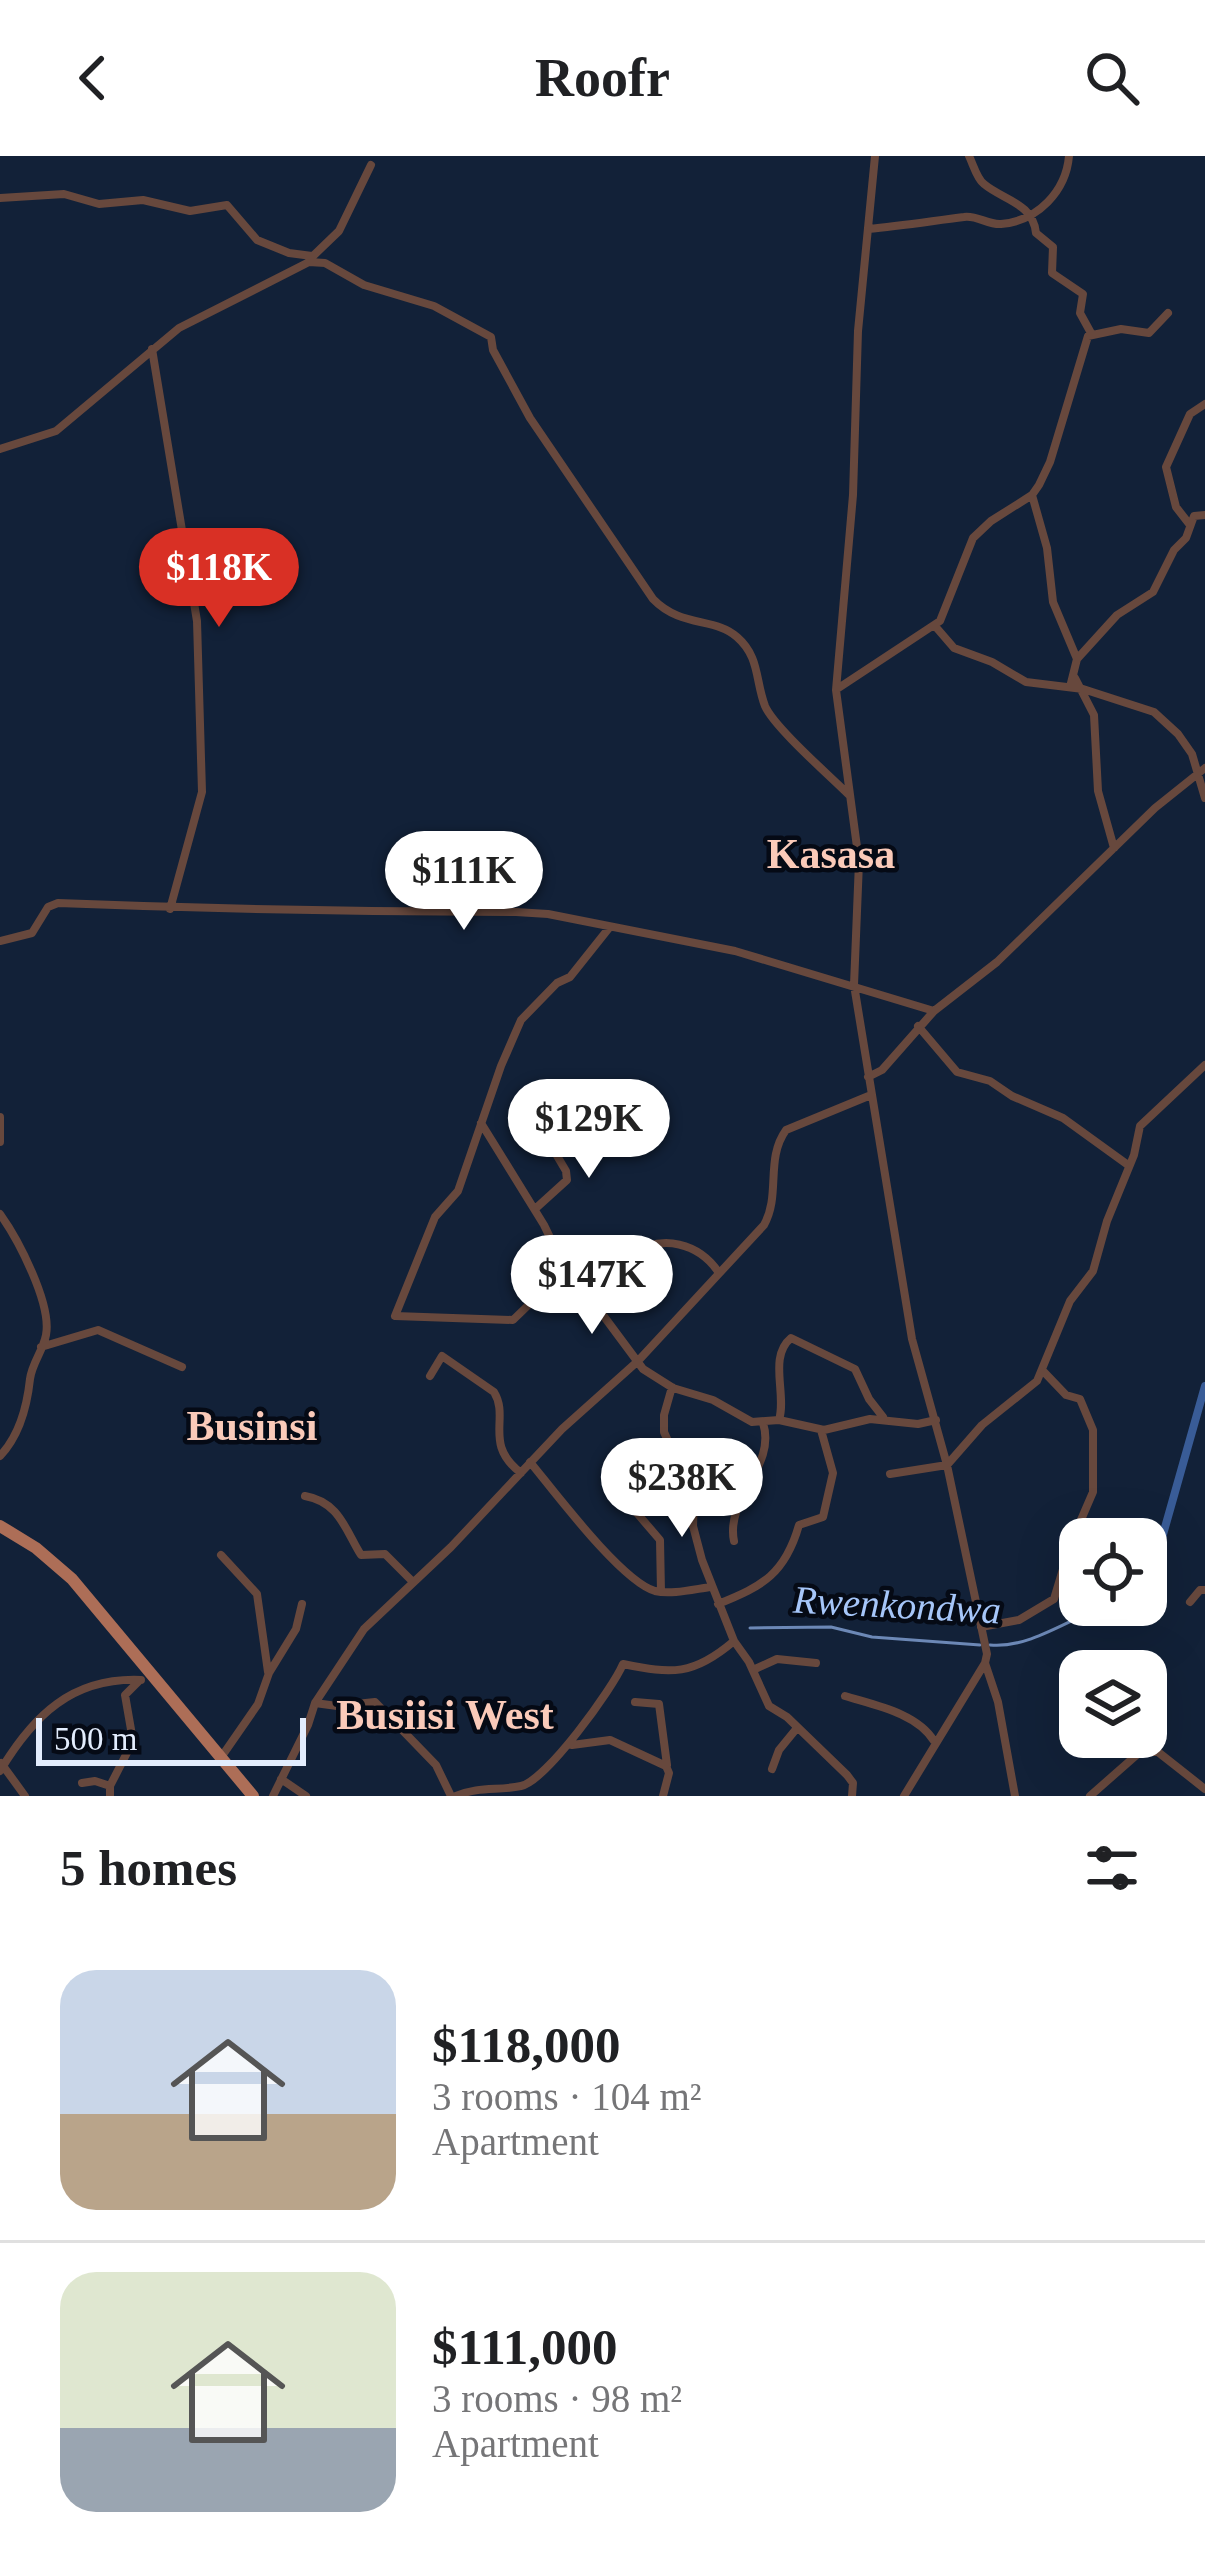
<!DOCTYPE html>
<meta charset="utf-8">
<style>
:root{--surface:#fff;--page:#f6f6f6;--text:#202124;--muted:#757577;--line:#e0e0e0;--accent:#d93025}
body{margin:0;font-family:"Times New Roman",serif;background:var(--page);color:var(--text);height:100vh;display:flex;flex-direction:column;font-size:45px;white-space:nowrap}
*{box-sizing:border-box;margin:0}
p{font-size:39px;color:var(--muted)}
.icon{flex:none;width:66px;height:66px;fill:none;stroke:currentColor;stroke-width:2;stroke-linecap:round;stroke-linejoin:round}
.map{position:relative;height:1640px;overflow:hidden}
.sheet{display:flex;flex-direction:column;background:var(--surface);flex:1}
.sheet>*{flex:none}
.buttons{position:absolute;left:1059px;top:1362px;display:grid;gap:24px}
.buttons a{display:grid;place-items:center;width:108px;height:108px;border-radius:24px;background:var(--surface);box-shadow:0 12px 48px #0002;font-size:60px}
.scale{position:absolute;left:36px;bottom:30px;width:270px;box-sizing:border-box;padding-left:12px;border:6px solid #e3edfd;border-top:0;font-size:33px;line-height:42px;white-space:nowrap;color:#e3edfd;-webkit-text-stroke:9px #050a15;paint-order:stroke}
.price{position:absolute;translate:-50% -102px;padding:0 27px;border-radius:42px;background:#fff;color:#222;font-size:39px;line-height:78px;filter:drop-shadow(0 3px 6px #0008)}
.price::after{content:'';position:absolute;left:50%;top:72px;width:36px;height:27px;margin-left:-18px;background:inherit;clip-path:polygon(0 0,100% 0,50% 100%)}
.price.selected{background:var(--accent);color:#fff}
ul{padding:0;list-style:none}
li{display:flex;align-items:center;gap:36px;height:300px;padding:0 60px}
li+li{border-top:3px solid var(--line)}
li span{display:grid;place-items:center;flex:none;width:336px;height:240px;border-radius:36px;color:#555}
li>.icon{margin-inline-start:auto}
span .icon{width:144px;height:144px;fill:#fffc;stroke-width:1}
li b{font-size:51px}
h2{display:flex;justify-content:space-between;align-items:center;height:144px;padding:0 60px;font-size:51px}
header{display:flex;justify-content:space-between;align-items:center;height:156px;padding:0 60px;background:var(--surface);font-size:54px;font-weight:600}
.map>svg:first-child{display:block}
.lines{fill:none;stroke-linecap:round;stroke-linejoin:round}
.stream{stroke:#6c88b6;stroke-width:3}
.river{stroke:#395c97;stroke-width:8}
.minor{stroke:#67483d;stroke-width:8}
.major{stroke:#ad6e57;stroke-width:12}
.labels{text-anchor:middle;stroke-width:9;stroke-linejoin:round;paint-order:stroke}
.water-label{font-size:39px;font-style:italic;fill:#a6c6f9;stroke:#050a15}
.quarter-label{font-size:42px;font-weight:bold;fill:#facab9;stroke:#050a15}
</style>
<header><svg class="icon" aria-label="back" viewBox="0 0 24 24"><path d="M15 5l-7 7 7 7"/></svg>Roofr<svg class="icon" aria-label="search" viewBox="0 0 24 24"><circle cx="10" cy="10" r="6"/><path d="M15 15l6 6"/></svg></header>
<div class="map">
<svg width="1205" height="1640" viewBox="0 0 1205 1640">
<rect width="100%" height="100%" fill="#122138"/>
<g class="lines">
<path class="stream" d="M750,1472L831,1471L872,1481L980,1489
M990,1489C1029,1493 1071,1462 1107,1449"/>
<path class="river" d="M1146,1423L1162,1382L1205,1230"/>
<path class="minor" d="M875,0L858,175L853,339L836,534L859,706L854,829L912,1183L947,1309L987,1498L985,1507L998,1546L1015,1640
M969,0C973,8 977,23 984,28C1003,44 1033,47 1036,77L1053,91L1052,117L1083,138L1080,157L1091,177
M0,42L64,38L99,48L143,44L190,55L227,49L257,84L289,97L312,100
M868,73C900,70 932,65 964,61C977,59 988,69 1001,68C1038,65 1066,35 1069,0
M311,102L339,75L371,9
M152,193L197,465L202,636L170,753
M0,293L56,275L179,172L309,106L325,107L364,129L434,150L491,181L493,194L530,262L653,443C681,472 715,461 737,481C760,501 755,524 765,550C774,571 830,620 849,639
M1032,339L1047,392L1053,446L1077,503L1070,531
M1190,369L1176,351L1166,311L1190,258L1205,248
M935,470L954,492L992,506L1026,526L1083,533L1154,556L1178,578L1192,598L1205,642
M1077,503L1117,459L1153,436L1174,394L1186,382L1194,360L1205,359
M1075,522L1094,559L1098,635L1114,692
M837,533L940,465L973,382L991,365L1032,339L1039,329L1050,306L1088,180L1121,173L1149,177L1168,157
M609,772L570,821L557,827L521,864L501,910L458,1035L435,1061L395,1160L513,1164L545,1133L567,1136L594,1147L643,1213L673,1232L713,1244L752,1266L779,1264L824,1274L870,1263L918,1268L936,1264
M0,785L32,777L48,751L58,747C210,753 363,756 516,756L548,758L735,795L934,855
M918,870L957,916L990,925L1012,940L1063,962L1128,1009
M868,921L882,914L934,855L997,806L1155,652L1205,612
M0,961V986
M481,967L544,1069L557,1096L566,1134
M535,1053L567,1024L566,1015L553,993L573,960
M0,1058C18,1083 52,1148 46,1179C43,1195 32,1207 30,1223C27,1251 20,1279 0,1300
M578,1140L599,1115L602,1098L632,1100C661,1076 700,1088 719,1117
M41,1191L98,1174L182,1211
M430,1220L442,1200L494,1236C510,1262 483,1288 521,1317
M672,1231L664,1259V1276L694,1343L693,1370L702,1404L734,1485L749,1506L769,1550L787,1561L847,1619L853,1627L852,1640
M779,1264C787,1238 768,1201 791,1182L855,1213L869,1243L883,1261
M530,1306C554,1335 621,1425 655,1435C671,1439 695,1433 711,1431
M890,1318L947,1309L982,1269L1037,1225L1070,1145L1093,1115L1107,1065L1134,999L1140,970L1205,909
M305,1340C339,1346 345,1373 361,1399L385,1398L412,1425
M636,1356L660,1384L661,1436
M734,1385C725,1342 777,1310 763,1267
M221,1399L257,1438L268,1516
M1190,1446L1200,1434H1205
M718,1448C763,1430 785,1418 799,1369L823,1361L833,1317L821,1274
M981,1471L1019,1464L1054,1443L1071,1387L1093,1336V1274L1080,1243L1066,1239L1044,1216
M753,1514L777,1503L816,1507
M845,1540C874,1549 917,1557 934,1585
M635,1546L659,1548L667,1609
M315,1547L337,1550L375,1546L436,1609L451,1640
M572,1589L610,1584L666,1610L669,1617L663,1640
M222,1600L258,1548L269,1517L296,1473L302,1448
M1,1607L25,1640
M772,1613L779,1594L797,1572
M0,1615C33,1560 72,1521 141,1524
M281,1623L306,1640
M82,1627L95,1625L110,1630
M110,1640V1630L133,1585L125,1539L138,1526
M273,1640L308,1569L315,1547L364,1473L451,1391L562,1273L638,1205L764,1069C781,1039 765,1003 786,974L871,939
M456,1640C479,1630 498,1635 521,1630C546,1625 613,1532 623,1508C672,1518 693,1520 734,1485
M904,1640L985,1507
M1090,1640L1140,1596H1158L1205,1633"/>
<path class="major" d="M0,1370L36,1392L72,1423L253,1640"/>
</g>
<g class="labels">
<g class="water-label">
<text transform="translate(897 1448) rotate(3)" y="14">Rwenkondwa</text>
</g>
<g class="quarter-label">
<text x="831" y="712">Kasasa</text>
<text x="252" y="1284">Businsi</text>
<text x="445" y="1573">Busiisi West</text>
</g>
</g>
</svg>
<div class="buttons">
<a><svg class="icon" aria-label="locate" viewBox="0 0 24 24"><circle cx="12" cy="12" r="6"/><path d="M12 2v4M12 18v4M2 12h4M18 12h4"/></svg></a>
<a><svg class="icon" aria-label="layers" viewBox="0 0 24 24"><path d="M12 4l9 5-9 5-9-5zM3 14l9 5 9-5"/></svg></a>
</div>
<div class="scale">500 m</div>
<b class="price selected" style="left:219px;top:474px">$118K</b>
<b class="price" style="left:464px;top:777px">$111K</b>
<b class="price" style="left:589px;top:1025px">$129K</b>
<b class="price" style="left:592px;top:1181px">$147K</b>
<b class="price" style="left:682px;top:1384px">$238K</b>
</div>
<section class="sheet">
<h2>5 homes<svg class="icon" aria-label="filters" viewBox="0 0 24 24"><path d="M4 7h16M4 17h16"/><circle cx="9" cy="7" r="2"/><circle cx="15" cy="17" r="2"/></svg></h2>
<ul>
<li><span style="background:linear-gradient(#c9d6e8 60%,#b9a48a 0)"><svg class="icon" aria-label="home" viewBox="0 0 24 24"><path d="M3 11l9-7 9 7M6 9v11h12V9"/></svg></span><div><b>$118,000</b><p>3 rooms · 104 m²</p><p>Apartment</p></div></li>
<li><span style="background:linear-gradient(#dfe7d0 65%,#9aa5b1 0)"><svg class="icon" aria-label="home" viewBox="0 0 24 24"><path d="M3 11l9-7 9 7M6 9v11h12V9"/></svg></span><div><b>$111,000</b><p>3 rooms · 98 m²</p><p>Apartment</p></div></li>
</ul>
</section>
